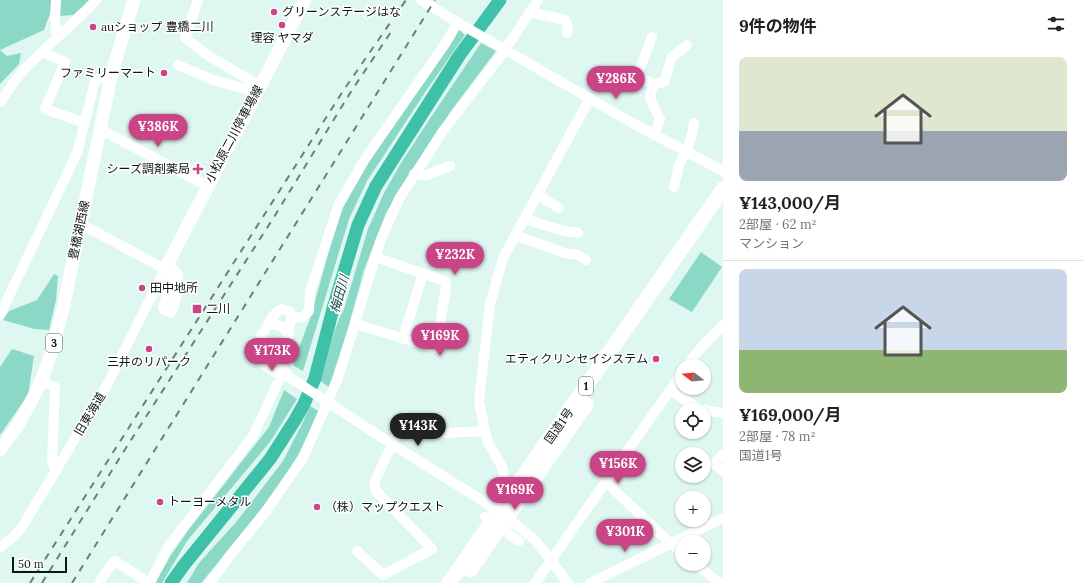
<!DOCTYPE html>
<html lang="ja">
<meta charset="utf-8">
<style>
:root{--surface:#fff;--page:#f2f2f2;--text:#202124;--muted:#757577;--line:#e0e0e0;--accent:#c94588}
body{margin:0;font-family:Lora,"Noto Sans JP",serif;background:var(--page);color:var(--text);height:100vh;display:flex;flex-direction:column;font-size:15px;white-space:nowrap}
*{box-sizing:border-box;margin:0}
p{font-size:13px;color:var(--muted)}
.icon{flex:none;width:22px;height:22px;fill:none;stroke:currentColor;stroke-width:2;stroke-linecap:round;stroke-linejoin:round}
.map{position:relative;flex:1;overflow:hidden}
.sheet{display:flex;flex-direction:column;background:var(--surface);width:360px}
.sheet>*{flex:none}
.needle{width:26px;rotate:286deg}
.fabs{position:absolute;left:675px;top:359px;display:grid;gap:8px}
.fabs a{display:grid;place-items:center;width:36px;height:36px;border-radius:50%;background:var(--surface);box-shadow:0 1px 3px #0004;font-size:20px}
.scale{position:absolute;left:12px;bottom:10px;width:55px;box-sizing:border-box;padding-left:4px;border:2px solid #0e1715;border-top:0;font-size:11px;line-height:14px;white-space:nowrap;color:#0e1715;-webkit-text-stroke:3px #fff;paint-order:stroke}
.price{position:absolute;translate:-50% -34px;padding:0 9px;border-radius:14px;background:var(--accent);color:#fff;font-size:13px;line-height:26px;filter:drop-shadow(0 1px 2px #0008)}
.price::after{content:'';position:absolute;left:50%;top:24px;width:12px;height:9px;margin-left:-6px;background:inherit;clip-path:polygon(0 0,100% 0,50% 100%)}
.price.active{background:#222;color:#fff}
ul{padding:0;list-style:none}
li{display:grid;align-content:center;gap:8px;height:212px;padding:0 16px}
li+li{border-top:1px solid var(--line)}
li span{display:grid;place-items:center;height:124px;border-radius:8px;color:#555}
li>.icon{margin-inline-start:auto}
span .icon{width:72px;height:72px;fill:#fffc;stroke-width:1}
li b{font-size:17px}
h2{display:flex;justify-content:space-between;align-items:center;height:48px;padding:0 16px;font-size:17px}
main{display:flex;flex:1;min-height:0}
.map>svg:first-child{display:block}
.green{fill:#8bd8c7}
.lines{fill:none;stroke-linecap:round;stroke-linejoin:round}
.river{stroke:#3ec0a9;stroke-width:13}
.minor{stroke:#fff;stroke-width:10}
.major{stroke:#fff;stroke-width:13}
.highway{stroke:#fff;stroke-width:15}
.rail{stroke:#6e7e7a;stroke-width:2;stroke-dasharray:7 7;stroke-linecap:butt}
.poi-dot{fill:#c94588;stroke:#fff;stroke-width:1.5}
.labels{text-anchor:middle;stroke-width:3;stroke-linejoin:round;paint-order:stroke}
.shield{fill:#fff;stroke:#565d5b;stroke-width:1}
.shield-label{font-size:11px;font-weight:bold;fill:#0e1715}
.poi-label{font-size:12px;fill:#0e1715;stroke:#fff;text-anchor:start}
.street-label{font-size:12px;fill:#0e1715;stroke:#fff}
.water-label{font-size:13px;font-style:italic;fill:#1c5147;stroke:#fff}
</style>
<main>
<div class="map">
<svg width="723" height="583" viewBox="0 0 723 583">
<rect width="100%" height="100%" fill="#def7f0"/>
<path class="green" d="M0,0H51V11L44,30L0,50Z
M58,0H91L73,15L58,16Z
M458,29L465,35L426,91L367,181L349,219L303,371L294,366L293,363L310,319L329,251L343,207L369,160Z
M481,43L496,51L451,111L402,186L386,213L364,270L347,332L329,387L320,381C329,358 331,332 344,309L368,229L384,193L401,163L429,120Z
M0,50L7,56L21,53L19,64L0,84Z
M701,252L722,267L692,312L669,299Z
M54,274L58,276L56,300L49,330L35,329L3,320L9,311L37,300Z
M265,344L280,348L278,355L273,358C266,356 264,350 265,344Z
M12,349L34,356L28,395L0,435V367Z
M284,390L297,399L270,442L187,541L162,583H155L171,555L190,528L269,427Z
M310,406L320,412L298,455L281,483L236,541L201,583H187L199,563L237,521L283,461L302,424Z"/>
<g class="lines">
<path class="river" d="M171,583L184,565L270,459L295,420L304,404L315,378L334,305L358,225L376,186L459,56L500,0"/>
<path class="minor" d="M56,0L55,18L57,37
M198,0L185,38L209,56L260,86
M421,0L462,25L636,125L723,171
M529,12L565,20L568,26L567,33
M652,37L637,76L653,84
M42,52L65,62L45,109L85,123
M178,65L213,80L256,92
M0,102C8,92 14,81 22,72C46,46 73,25 96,0
M100,129L207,186
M654,135L660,119L650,98L653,84L664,82L672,57L687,45
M414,174L427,175L450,166
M674,187L679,165L686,152L692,135L694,123
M538,195L559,208
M525,219L560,230L578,233
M515,235L564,253L579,255L586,260
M163,271L170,275L172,279L163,307L164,310L171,313C175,308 181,279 177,273C175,270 169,268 166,266
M0,315L77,153L95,81L112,72
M292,318L303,317L309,311L310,292L338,206L365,159L445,44L458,22
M356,324L431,347L434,348L437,344L446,287L445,281L375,257
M268,325C277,324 285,326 289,335
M403,339L423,273
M687,366L699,350L723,325
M289,377C272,375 254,360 259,341C261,335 265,330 268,324C272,318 275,311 282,309L289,311L292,316L281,362L283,369L289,377L392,444L486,503L519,527L536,541L568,583
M41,381L55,387L52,461L56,472
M670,390L700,410H703
M704,410L723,413
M485,431L479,401L490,304L503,258L590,98
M723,454L714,464L723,471
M606,482L670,543L682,553
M485,517L519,541
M0,548L12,538L22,527L107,385L165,269L81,224
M357,551L383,575L432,549L375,490V481L405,416L446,433L485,431C486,436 487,441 490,446C499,463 509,469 500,489
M696,564L719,583
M99,583L113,562L115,561L149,583
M150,583L168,547L253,436L281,376
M210,583L231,554L264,514L303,458L338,378L381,239L399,199L443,131L505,50L538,0
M535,583L682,373
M590,583L723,518"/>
<path class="major" d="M165,269L305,0
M0,450L18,425L34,396L41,381L53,348L64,304L112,72L134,0"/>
<path class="highway" d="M470,570L586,405
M449,583L723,189"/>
<path class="rail" d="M30,583L343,91L406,0
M42,583L124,451L274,217L352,90L393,29
M72,583L435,0"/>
</g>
<g class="poi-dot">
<circle cx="274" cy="12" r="4"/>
<circle cx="282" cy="25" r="4"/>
<circle cx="93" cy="27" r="4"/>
<circle cx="164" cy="73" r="4"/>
<path d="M196 163h4v4h4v4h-4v4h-4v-4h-4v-4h4z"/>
<circle cx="142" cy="288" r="4"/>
<rect x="192" y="304" width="10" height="10" rx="2"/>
<circle cx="149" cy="349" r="4"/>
<circle cx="656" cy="359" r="4"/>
<circle cx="160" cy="502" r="4"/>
<circle cx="317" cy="507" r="4"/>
</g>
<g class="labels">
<g class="shield">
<rect x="46" y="334" width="16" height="18" rx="3"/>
<rect x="579" y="377" width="14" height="18" rx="3"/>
</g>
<g class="shield-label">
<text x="54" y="347">3</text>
<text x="586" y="390">1</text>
</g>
<g class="poi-label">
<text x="282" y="16">グリーンステージはな</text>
<text x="101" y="31">auショップ 豊橋二川</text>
<text x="282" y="42" text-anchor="middle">理容 ヤマダ</text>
<text x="156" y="77" text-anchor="end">ファミリーマート</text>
<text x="190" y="173" text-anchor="end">シーズ調剤薬局</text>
<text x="150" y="292">田中地所</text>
<text x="206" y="313">二川</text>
<text x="648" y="363" text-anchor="end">エティクリンセイシステム</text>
<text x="149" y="366" text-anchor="middle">三井のリパーク</text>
<text x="168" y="506">トーヨーメタル</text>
<text x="325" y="511">（株）マップクエスト</text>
</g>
<g class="street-label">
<text transform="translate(234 134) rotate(-62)" y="4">小松原二川停車場線</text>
<text transform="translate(79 230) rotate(-78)" y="4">豊橋湖西線</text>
<text transform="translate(90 414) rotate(-59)" y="4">旧東海道</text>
<text transform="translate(559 426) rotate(-55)" y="4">国道1号</text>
</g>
<g class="water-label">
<text transform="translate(339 294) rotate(-74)" y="5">梅田川</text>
</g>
</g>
</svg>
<div class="fabs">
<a><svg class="needle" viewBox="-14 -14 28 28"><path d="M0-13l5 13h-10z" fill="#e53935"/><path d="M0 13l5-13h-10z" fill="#757577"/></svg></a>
<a><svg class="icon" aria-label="locate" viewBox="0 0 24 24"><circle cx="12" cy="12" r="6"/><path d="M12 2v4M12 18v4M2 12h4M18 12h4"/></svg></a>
<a><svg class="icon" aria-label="layers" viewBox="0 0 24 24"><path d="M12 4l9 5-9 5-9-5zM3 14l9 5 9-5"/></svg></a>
<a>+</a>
<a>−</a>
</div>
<div class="scale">50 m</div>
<b class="price" style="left:616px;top:100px">¥286K</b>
<b class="price" style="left:158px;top:148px">¥386K</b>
<b class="price" style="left:455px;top:276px">¥232K</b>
<b class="price" style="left:440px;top:357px">¥169K</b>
<b class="price" style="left:272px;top:372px">¥173K</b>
<b class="price active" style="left:418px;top:447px">¥143K</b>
<b class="price" style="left:618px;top:485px">¥156K</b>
<b class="price" style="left:515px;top:511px">¥169K</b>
<b class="price" style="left:625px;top:553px">¥301K</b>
</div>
<section class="sheet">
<h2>9件の物件<svg class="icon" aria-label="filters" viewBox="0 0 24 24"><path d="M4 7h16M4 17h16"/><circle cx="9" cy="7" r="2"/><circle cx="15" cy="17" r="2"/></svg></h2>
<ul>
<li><span style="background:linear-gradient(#dfe7d0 60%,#9aa5b1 0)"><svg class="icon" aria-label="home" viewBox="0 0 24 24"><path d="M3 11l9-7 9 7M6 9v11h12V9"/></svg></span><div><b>¥143,000/月</b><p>2部屋 · 62 m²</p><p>マンション</p></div></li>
<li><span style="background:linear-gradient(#c9d6e8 65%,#8fb573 0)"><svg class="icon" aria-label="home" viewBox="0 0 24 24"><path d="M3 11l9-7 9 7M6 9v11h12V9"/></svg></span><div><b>¥169,000/月</b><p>2部屋 · 78 m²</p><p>国道1号</p></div></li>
</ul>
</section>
</main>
